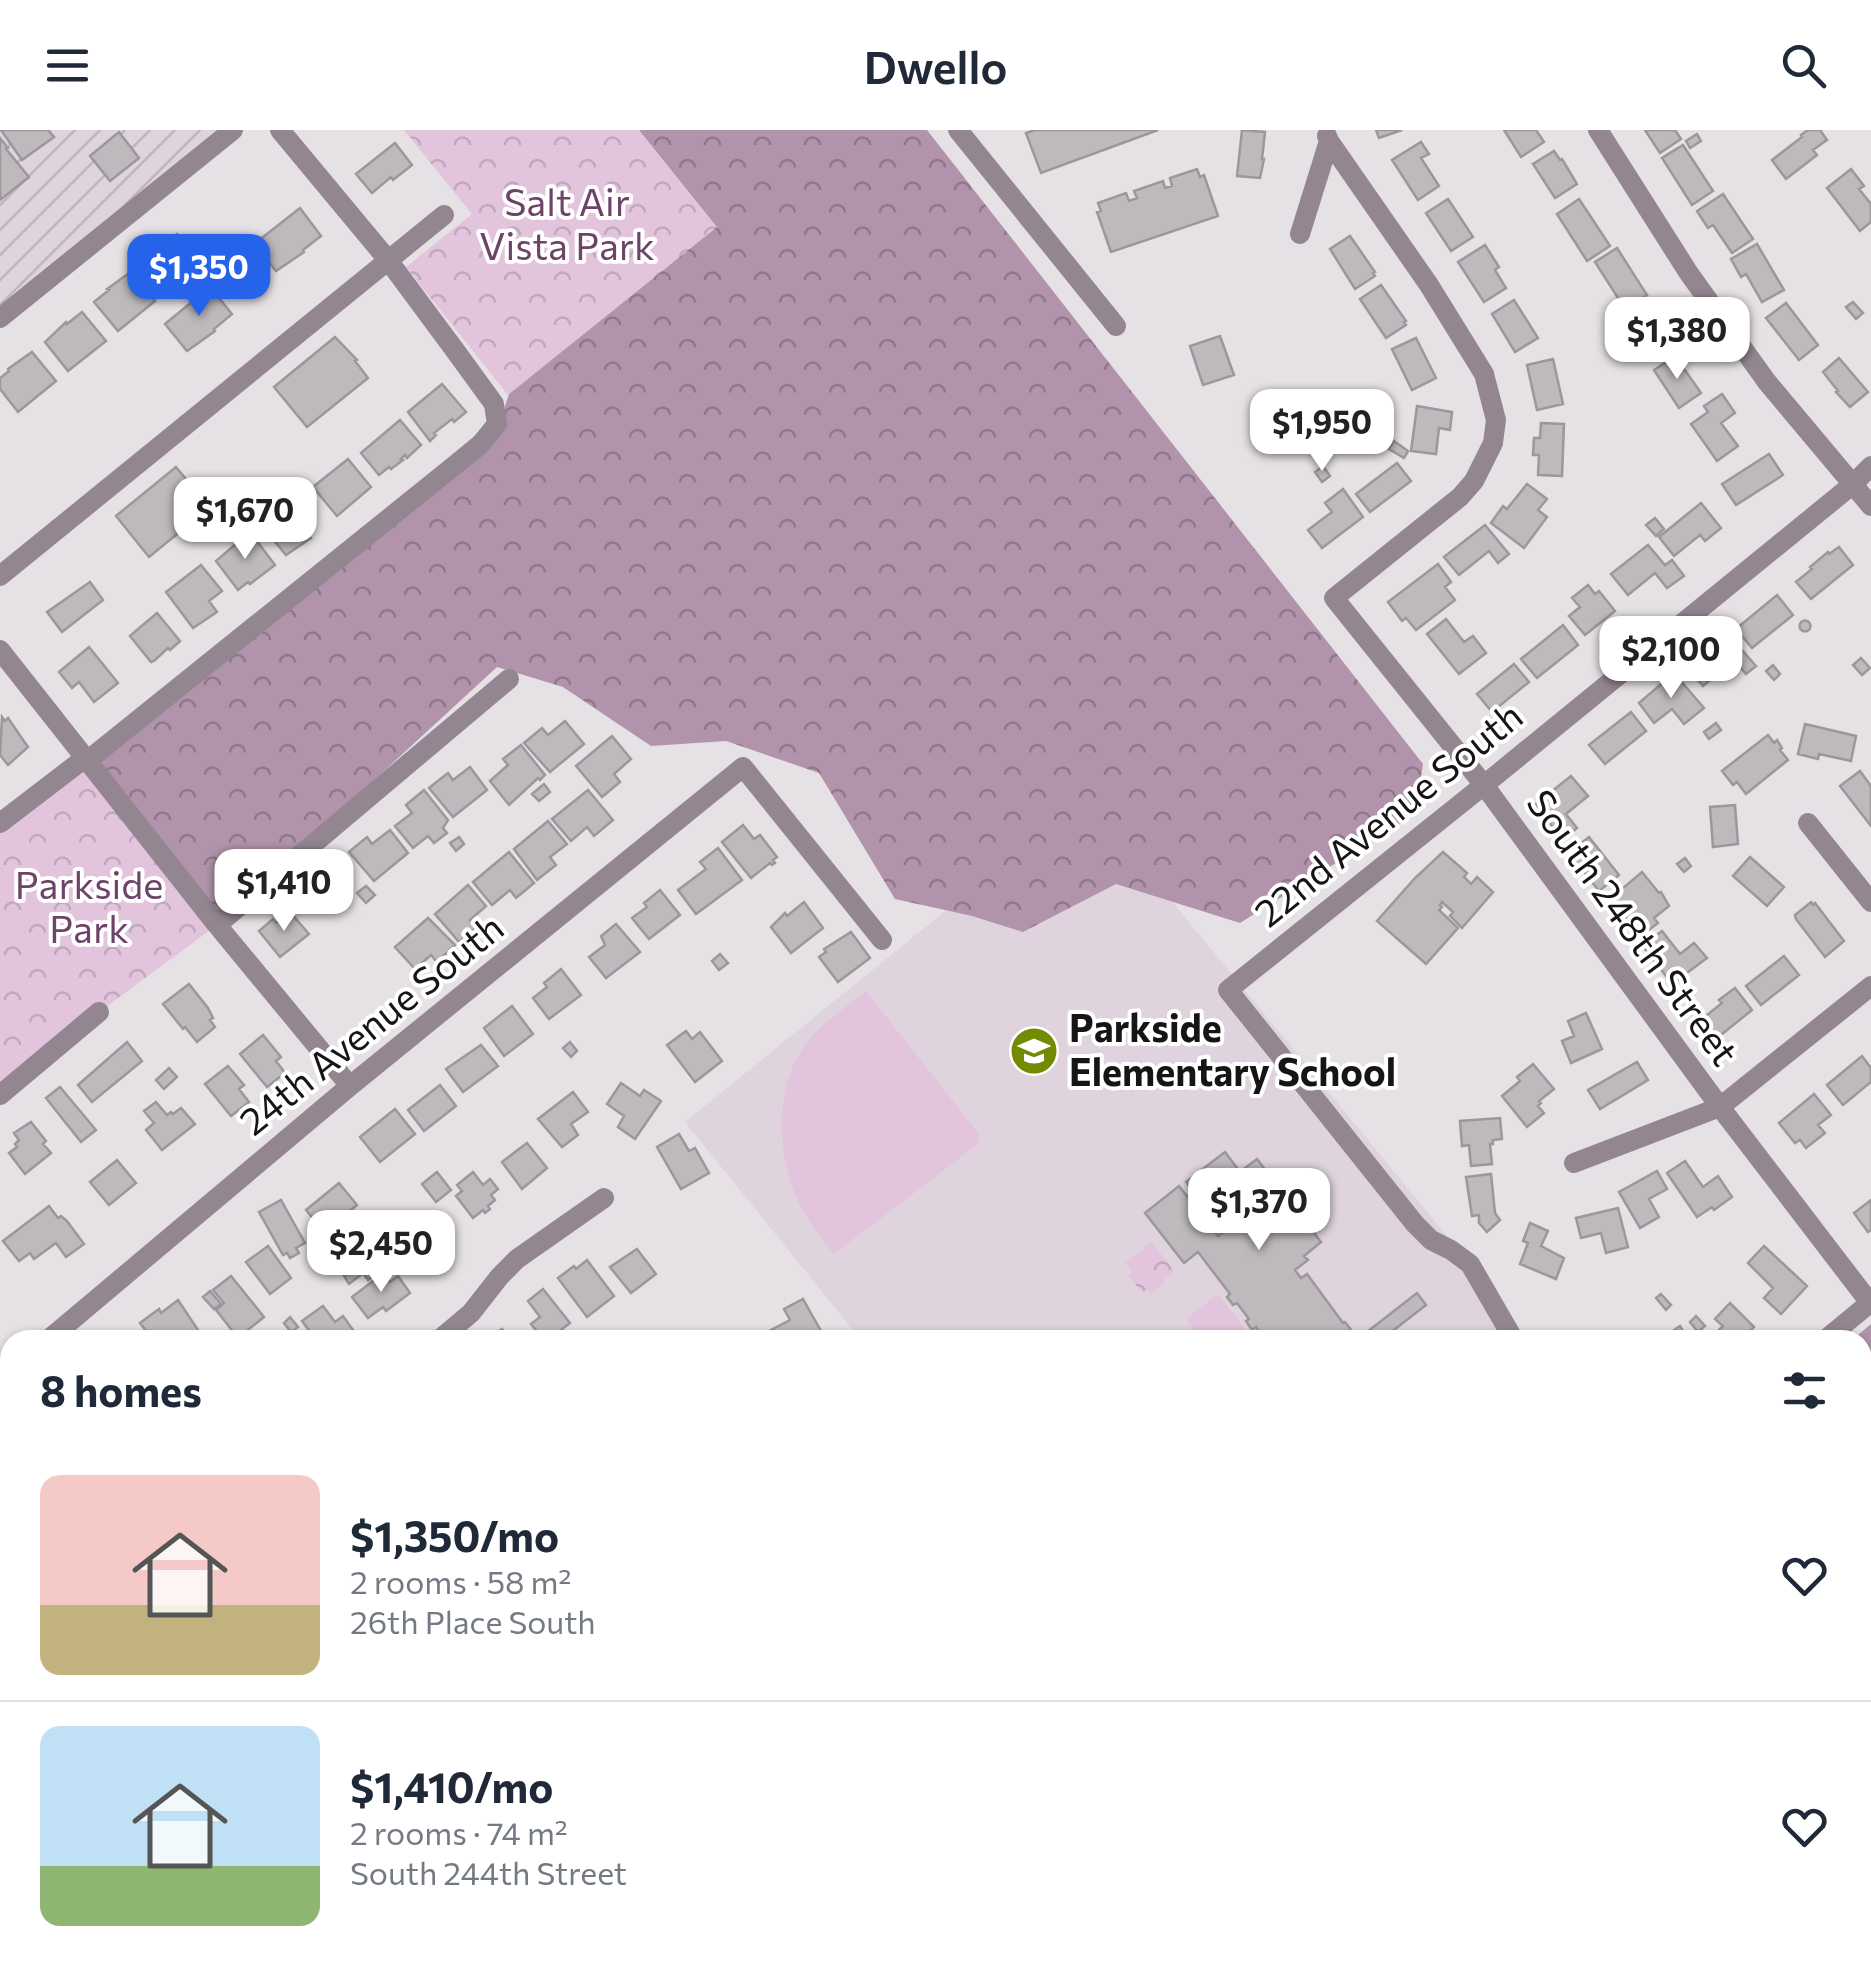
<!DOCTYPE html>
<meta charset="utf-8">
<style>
:root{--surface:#fff;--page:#f2f2f3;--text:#1f2937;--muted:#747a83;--line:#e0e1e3;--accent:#2563eb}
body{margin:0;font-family:Commissioner,sans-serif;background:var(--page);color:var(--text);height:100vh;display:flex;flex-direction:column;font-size:38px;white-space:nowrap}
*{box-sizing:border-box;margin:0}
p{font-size:32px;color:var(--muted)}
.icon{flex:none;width:55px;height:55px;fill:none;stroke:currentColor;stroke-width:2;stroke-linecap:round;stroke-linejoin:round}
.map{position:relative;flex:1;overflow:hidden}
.details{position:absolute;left:0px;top:1200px;width:1872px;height:642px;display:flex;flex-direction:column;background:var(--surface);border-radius:30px 30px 0 0;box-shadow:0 2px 8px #0004}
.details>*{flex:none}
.price{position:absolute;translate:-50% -85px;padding:0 22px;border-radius:20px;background:#fff;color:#222;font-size:32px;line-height:65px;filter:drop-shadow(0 2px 5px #0008)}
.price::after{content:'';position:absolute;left:50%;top:60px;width:30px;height:22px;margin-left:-15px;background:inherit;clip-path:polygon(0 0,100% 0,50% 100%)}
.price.on{background:var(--accent);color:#fff}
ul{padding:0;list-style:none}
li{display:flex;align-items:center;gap:30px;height:250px;padding:0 40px}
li+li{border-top:2px solid var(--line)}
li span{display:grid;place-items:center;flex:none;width:280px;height:200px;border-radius:20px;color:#555}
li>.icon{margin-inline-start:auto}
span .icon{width:120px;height:120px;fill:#fffc;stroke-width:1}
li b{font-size:42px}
h2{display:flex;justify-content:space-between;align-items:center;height:120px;padding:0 40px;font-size:42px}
header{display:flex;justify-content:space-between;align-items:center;height:130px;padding:0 40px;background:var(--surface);font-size:45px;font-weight:600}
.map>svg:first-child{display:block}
.built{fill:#dfd4de}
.industrial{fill:url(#industrial-furrows)}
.forest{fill:url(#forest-crowns)}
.park{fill:url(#park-crowns)}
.pitch{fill:#e2c4dd}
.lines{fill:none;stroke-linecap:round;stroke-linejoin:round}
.stream{stroke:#8c7789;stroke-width:5}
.building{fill:#beb9bd;stroke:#9b979b;stroke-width:2.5}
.minor{stroke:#938691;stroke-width:20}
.labels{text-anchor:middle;stroke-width:8;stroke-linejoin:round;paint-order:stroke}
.park-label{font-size:38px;fill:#6d4368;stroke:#fff}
.street-label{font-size:38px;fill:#161415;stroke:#fff}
.poi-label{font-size:38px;font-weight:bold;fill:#161415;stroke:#fff;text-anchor:start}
</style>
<header><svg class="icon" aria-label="menu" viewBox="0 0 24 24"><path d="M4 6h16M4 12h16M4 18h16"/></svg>Dwello<svg class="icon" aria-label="search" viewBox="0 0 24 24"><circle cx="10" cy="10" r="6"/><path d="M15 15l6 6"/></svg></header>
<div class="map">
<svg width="1871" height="1842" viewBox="0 0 1871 1842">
<defs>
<pattern id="industrial-furrows" width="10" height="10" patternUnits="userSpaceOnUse" patternTransform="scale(2.5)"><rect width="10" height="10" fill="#dfd4de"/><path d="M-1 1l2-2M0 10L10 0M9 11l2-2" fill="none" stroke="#bfb5be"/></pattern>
<pattern id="forest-crowns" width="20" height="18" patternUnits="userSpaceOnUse" patternTransform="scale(2.5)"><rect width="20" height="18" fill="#b194ac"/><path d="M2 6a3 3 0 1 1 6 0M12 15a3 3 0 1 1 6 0" fill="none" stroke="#8f788b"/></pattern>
<pattern id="park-crowns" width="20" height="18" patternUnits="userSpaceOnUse" patternTransform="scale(2.5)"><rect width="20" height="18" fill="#e2c4dd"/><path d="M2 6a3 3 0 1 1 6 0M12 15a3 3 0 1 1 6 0" fill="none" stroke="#c1a8bd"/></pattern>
</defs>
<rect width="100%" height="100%" fill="#e6e1e5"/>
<path class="built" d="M1086,667L1470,1134L1509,1203L1501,1210H861L685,992Z"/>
<path class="industrial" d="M0,0H233L0,188Z"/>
<path class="forest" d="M404,0H927L1423,634L1416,683L1240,793L1116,754L1023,802L972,786L895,769L819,643L726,611L651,616L563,557L497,537L217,795L87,631L503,282L526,213L583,140Z
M1871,1194V1645L1862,1635V1210H1852Z"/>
<path class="park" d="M404,0H639L717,97L508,265L406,137L472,84Z
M87,631L217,795L99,882L0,965V698Z
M1152,1112L1174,1141L1164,1149L1165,1152L1151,1164L1147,1159L1142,1163L1128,1145L1132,1142L1125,1133Z
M40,1833H77L85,1842H39L35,1837Z"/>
<path class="pitch" d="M866,861L979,1004L978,1014L834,1124C821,1108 808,1092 799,1073C777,1030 774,958 803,918C819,895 844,878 866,861Z
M1218,1164L1254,1210H1202L1186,1189Z"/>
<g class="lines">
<path class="stream" d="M1341,1832L1348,1842"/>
</g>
<path class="building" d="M1,0H48L54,7L22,30Z
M1035,0H1158L1041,43L1026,3Z
M1242,0L1265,2L1262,29H1264L1260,48L1237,46Z
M1376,0H1402L1379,8Z
M1504,0H1536L1544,12L1521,27Z
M1645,0H1675L1681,9L1660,23Z
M1808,0H1820L1827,10L1813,20L1817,25L1786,49L1772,30L1802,7L1801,5Z
M119,2L139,28L110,51L90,26Z
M1697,4L1701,11L1690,18L1686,11Z
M0,8L8,18L6,19L29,47L0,70Z
M1421,12L1429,24L1421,28L1439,56L1418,70L1392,30Z
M395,13L412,35L393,50L391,47L372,63L356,44Z
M1683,15L1713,61L1692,75L1662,28Z
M1554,21L1560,30L1562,29L1577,54L1555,68L1533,34Z
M1197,39L1200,47L1204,45L1218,86L1111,122L1097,82L1101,81L1098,73L1126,63L1129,71L1137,68L1134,61L1163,51L1165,58L1172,56L1170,48Z
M1851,39L1864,56L1859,59L1871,74V92L1860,101L1827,58Z
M1723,64L1753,109L1732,123L1713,95L1708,98L1697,81Z
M1448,69L1473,107L1451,121L1426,83Z
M1579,69L1610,116L1587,131L1557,84Z
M300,78L321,106L303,120L304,122L276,141L254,114Z
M177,104L201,134L163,164L139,135L154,123L153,122Z
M1350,106L1375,142L1373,143L1375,146L1355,159L1330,119Z
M1757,114L1784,160L1762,172L1746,144L1741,147L1731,129Z
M1485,115L1499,137L1495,140L1506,158L1484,172L1458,132Z
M1617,118L1647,165L1625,179L1595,132Z
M132,141L155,171L118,201L94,172L109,160L107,159Z
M1381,155L1406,191L1404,192L1406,195L1386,208L1360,169Z
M210,157L232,184L214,199L215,201L187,221L165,194Z
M1514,170L1538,208L1515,222L1492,184Z
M1853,172L1863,183L1856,189L1846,177Z
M1786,173L1818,215L1799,230L1766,188Z
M1650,177L1674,209L1653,224L1630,190Z
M82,182L106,211L68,241L45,212L66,192L67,194Z
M1220,206L1234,245L1203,255L1190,216Z
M335,207L357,230L355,231L368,248L307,297L274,257Z
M1416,208L1436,248L1412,260L1392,219Z
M32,222L56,251L18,282L0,259V248L9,241L8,239Z
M1675,226L1701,263L1679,278L1654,240Z
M1839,228L1868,262L1850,277L1836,262L1838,261L1823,242Z
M1553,229L1563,274L1537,280L1527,235Z
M442,254L466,282L454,292L452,289L434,303L436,305L430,311L408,282Z
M1722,264L1735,283L1721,293L1738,316L1717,331L1691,294L1708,282L1704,276Z
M1417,276L1452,282L1450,300L1439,298L1436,324L1411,321Z
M400,290L421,315L407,328L405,325L401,329L403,330L391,339L389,337L379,345L361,323Z
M1541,293L1564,294L1562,346L1538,345L1539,325H1533L1534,308H1540Z
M1394,311L1408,321L1404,328L1389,319Z
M1769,324L1783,345L1736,375L1722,354Z
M348,329L371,357L337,386L313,357Z
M1397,333L1411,351L1370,382L1356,364Z
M1323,336L1330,346L1322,352L1315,342Z
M176,337L190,354L192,352L198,359L196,362L209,378L149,427L116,386Z
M1527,354L1547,369L1538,380L1547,387L1524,418L1491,393L1503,376L1507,379Z
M1343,359L1363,387L1322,418L1308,400L1332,382L1325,373Z
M293,361L314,387L302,397L311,408L286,425L257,390Z
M1701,373L1721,398L1705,411L1700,405L1674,426L1659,407Z
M1655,388L1664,399L1656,406L1646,395Z
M1485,395L1509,424L1498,433L1489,421L1459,445L1444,427Z
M250,402L275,435L250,454L248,452L238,460L216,431Z
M1648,415L1665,435L1672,430L1684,446L1667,458L1655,443L1628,465L1611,444Z
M1839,417L1853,435L1811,469L1796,452L1812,439L1810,437L1828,422L1829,424Z
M1438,434L1451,452L1445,457L1455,470L1416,500L1406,488L1402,491L1388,472Z
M201,435L222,461L209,471L217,482L193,498L166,462Z
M90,452L103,470L62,502L47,482Z
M1588,455L1595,464L1599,461L1615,481L1585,505L1569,486L1580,477L1572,468Z
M1777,465L1793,485L1752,518L1736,499Z
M157,483L180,511L170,520L168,518L154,531L151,532L130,506Z
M1446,489L1464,512L1473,506L1486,523L1459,544L1427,504Z
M1799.5 496a5.5 5.5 0 1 1 11 0a5.5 5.5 0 1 1-11 0Z
M1563,495L1578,515L1537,548L1521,529Z
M1728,504L1756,536L1746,544L1734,530L1703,556L1687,537Z
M89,517L118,553L94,572L79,552L72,558L59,542Z
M1861,528L1870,538L1862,545L1853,535Z
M1514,534L1529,552L1492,582L1477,564Z
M1773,535L1780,544L1774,550L1766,541Z
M1674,543L1704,578L1684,594L1672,579L1654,593L1639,573Z
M1631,582L1646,601L1605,634L1589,615Z
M2,587L5,591L8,588L28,617L8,635L0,625Z
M565,591L584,614L550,642L524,613L542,598L548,605Z
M1716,593L1721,600L1709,609L1704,602Z
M1805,594L1856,606L1851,631L1819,624L1818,629L1798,624Z
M1768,605L1774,613L1777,610L1782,618L1780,620L1788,630L1746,664L1737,652L1733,655L1722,641Z
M612,606L631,629L614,644L620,652L602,667L576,636Z
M521,615L545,645L540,650L538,648L509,675L490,651L508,635L503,629Z
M470,637L487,660L453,687L429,658L448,643L453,650Z
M1860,641L1871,656V696L1840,656Z
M1571,646L1588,666L1566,684L1577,698L1562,710L1536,674Z
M544,654L550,662L539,671L532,664Z
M424,660L448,690L443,698L447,703L434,713L428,706L413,718L395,696L412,683L406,675Z
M588,660L613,690L594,706L587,697L571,711L552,689Z
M1735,675L1738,714L1713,717L1710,677Z
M548,691L567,714L550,727L556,735L537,750L514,719Z
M743,695L754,709L760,705L777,727L773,730L775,733L772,735L770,733L751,748L722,712Z
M390,700L408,723L374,751L349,722L367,707L372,714Z
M459,707L464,714L456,721L450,713Z
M1589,707L1619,745L1599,761L1569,723Z
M718,718L742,750L696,784L678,760L706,739L700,732Z
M509,722L534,753L516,768L510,760L492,775L473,752Z
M1443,722L1467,743L1464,747L1471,754L1477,747L1493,762L1462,798L1450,786L1453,782L1442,772L1440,775L1442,777L1439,780L1458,798L1426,834L1377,791L1415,748Z
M1750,727L1784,757L1767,776L1733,746Z
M1685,728L1691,736L1684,742L1677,734Z
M337,732L351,749L347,752L352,759L343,766L338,759L309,781L297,766L305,760L303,753L314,743L317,747Z
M1642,742L1659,763L1661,762L1669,776L1654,788L1658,793L1638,808L1609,770Z
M468,755L486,776L470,790L477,797L459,812L435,784Z
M366,756L375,765L366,773L357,763Z
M660,760L680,785L649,809L632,788L647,777L644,773Z
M804,772L823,798L791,823L771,797L785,783L787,786Z
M1811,772L1813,775L1815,773L1844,811L1825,827L1796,789L1795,785Z
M290,782L309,804L280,827L259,801L273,789L276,793Z
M428,788L455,815L437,832L431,825L415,839L395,817Z
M616,794L640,822L606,848L589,827L605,815L601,806Z
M1662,801L1680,824L1694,813L1707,828L1672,854L1643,816Z
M851,802L870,828L838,852L819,827L826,822L824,819Z
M720,824L728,833L719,840L712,831Z
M1784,826L1799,845L1761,875L1746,856Z
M561,839L581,865L549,889L533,868L547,857L544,853Z
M189,854L208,878L213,888L210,890L215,897L197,912L185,897L183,899L163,874Z
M1735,858L1752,880L1711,913L1696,894L1722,873L1719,870Z
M512,876L533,904L504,926L484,898Z
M1586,883L1602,919L1571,933L1562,911L1574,906L1568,891Z
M686,901L692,909L700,902L722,931L695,952L667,915Z
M263,905L281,927L276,931L285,943L267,957L240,924Z
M127,912L142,931L92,972L78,955Z
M570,912L577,921L571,927L563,918Z
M481,915L498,936L463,962L446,939Z
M1862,926L1871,938V952L1843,975L1827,955Z
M1637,932L1648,950L1600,979L1588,960Z
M1533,934L1554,959L1539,971L1541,973L1538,976L1544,983L1527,997L1502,966L1520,951L1517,947Z
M228,936L244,955L239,959L249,972L231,986L205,954Z
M169,938L177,947L164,959L156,950Z
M621,953L640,966L644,960L661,971L635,1009L618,997L624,986L607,974Z
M440,955L456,976L424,1001L408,980Z
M60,957L96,1000L81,1012L46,968Z
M573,962L588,982L571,994L578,1005L562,1017L538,989Z
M1814,964L1831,985L1818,995L1825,1003L1806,1018L1800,1010L1795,1013L1779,993Z
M156,972L167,985L171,982L173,984L181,978L195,994L162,1020L146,1000L154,993L144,981Z
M395,979L415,1004L380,1032L360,1007Z
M1500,988L1502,1009L1493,1010V1014H1490L1492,1034L1471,1036L1469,1015L1462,1016L1460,991Z
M31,992L46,1011L43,1014L51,1023L25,1044L9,1023L17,1017L15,1014L19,1010L14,1003Z
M679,1004L689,1021L695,1018L709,1043L681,1059L657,1017Z
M527,1013L547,1038L522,1059L502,1032Z
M1225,1022L1240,1042L1257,1029L1321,1112L1304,1126L1308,1130L1295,1140L1301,1148L1307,1144L1343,1193L1345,1192L1358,1209L1417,1163L1426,1175L1381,1210H1266L1256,1197L1252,1200L1246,1191L1249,1189L1237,1173L1233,1175L1227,1167L1230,1164L1198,1122L1184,1133L1145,1083L1179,1056L1218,1106L1224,1102L1186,1052Z
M117,1030L136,1053L109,1075L90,1052Z
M1685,1031L1703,1057L1718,1046L1732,1067L1714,1080L1712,1077L1697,1087L1667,1043Z
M1657,1041L1667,1059L1649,1069L1659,1087L1640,1098L1619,1062Z
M437,1042L451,1060L436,1072L422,1054Z
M473,1042L483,1055L490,1049L498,1059L491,1065L495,1070L488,1076L490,1079L485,1083L483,1080L473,1088L456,1066L462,1061L457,1055Z
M1491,1044L1495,1083L1500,1090L1487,1102L1479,1093V1085L1472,1086L1466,1047Z
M339,1053L357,1075L324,1102L306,1080Z
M281,1070L305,1113L296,1118L299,1123L290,1128L287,1123L283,1125L259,1082Z
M1871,1070V1100L1868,1102L1854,1083Z
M49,1076L58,1088L61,1086L67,1091L84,1114L66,1127L56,1113L34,1129L30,1123L19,1131L3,1111Z
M1618,1078L1628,1117L1606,1123L1601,1103L1581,1108L1576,1088Z
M437,1093L451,1112L444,1117L445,1119L439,1125L414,1143L399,1124Z
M1530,1093L1548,1101L1541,1116L1564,1128L1556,1149L1520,1134L1528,1113L1523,1111Z
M268,1116L291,1148L270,1164L246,1132Z
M1764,1116L1807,1156L1781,1184L1764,1168L1773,1158L1748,1133Z
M637,1119L656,1144L631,1163L610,1137Z
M587,1130L614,1166L587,1187L558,1148L574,1136L576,1139Z
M377,1133L382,1140L368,1150L363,1143Z
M357,1136L362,1144L349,1154L344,1146Z
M385,1142L390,1152L398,1146L410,1163L386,1181L383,1177L368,1188L352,1167Z
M231,1146L264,1187L238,1208L216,1180L224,1173L213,1160Z
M543,1159L570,1193L548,1210H544L531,1194L540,1187L528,1171Z
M210,1161L221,1174L214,1179L203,1167Z
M1661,1164L1671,1175L1666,1180L1656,1168Z
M803,1169L821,1201L815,1204L818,1210H770L775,1208L771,1200L790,1190L784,1179Z
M178,1170L200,1203L194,1207L190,1202L181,1210H153L140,1193L159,1179L161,1183Z
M1730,1173L1754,1197L1741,1210H1715L1712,1207L1723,1196L1715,1189Z
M323,1176L335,1192L343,1186L353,1200L346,1206L348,1210H316L302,1191Z
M1696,1186L1705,1196L1698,1202L1690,1192Z
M290,1187L298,1197L291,1202L284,1193Z
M1680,1196L1689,1210H1660Z
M502,1199L511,1210H487Z
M10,1289V1327L0,1315V1298Z
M0,1630L10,1642L0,1652Z
M1871,1740V1784L1868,1787L1862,1779V1746Z
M123,1832H144L131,1842Z
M226,1832H242L250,1842H214Z
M439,1832H451L454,1836L458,1832H481L489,1842H431L430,1840Z
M597,1832H630L631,1834L621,1842H586Z
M808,1832H846L835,1842H812L806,1834Z
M927,1832H953L960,1842H926L932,1838Z
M1101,1832H1106L1113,1842H1089Z
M1209,1832H1248L1256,1842H1217Z
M1373,1832H1412L1398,1842H1381Z
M1532,1832H1572L1573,1842H1545V1837L1533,1839Z
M1622,1832H1655L1663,1842H1629Z
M1758,1832H1799L1807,1842H1766Z"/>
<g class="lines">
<path class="minor" d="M958,0L1116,196
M1598,0L1688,142L1767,252L1871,376
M1329,11L1429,155L1484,244L1496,290L1493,313L1474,351L1460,367L1334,468L1484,655L1720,977L1870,1173
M1300,104L1329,11L1327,6
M0,188L233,0
M0,446L444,85
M0,520L217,795L350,956
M87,631L480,315L497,294L494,274L454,219L388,130L280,0
M0,693L85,628
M1808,693L1871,772
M217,795L509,549
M0,965L99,882
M1574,1033L1720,977L1871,856
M48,1210L350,956L743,637L882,810
M439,1210L471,1183L500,1146L517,1129L604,1068
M1514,1210L1470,1134L1451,1120L1431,1110L1415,1094L1228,860L1484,655L1852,355L1871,336
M1825,1210L1871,1172
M0,1248L10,1240
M0,1570L10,1562
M526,1832L533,1842
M1158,1832L1166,1842
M1491,1832L1499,1842
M1859,1832L1867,1842
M15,1842L27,1832
M372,1842L384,1832
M723,1842L734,1832
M1050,1842L1056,1832"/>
</g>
<defs>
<g id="school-disc" transform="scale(2.5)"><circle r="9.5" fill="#738b00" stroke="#fff"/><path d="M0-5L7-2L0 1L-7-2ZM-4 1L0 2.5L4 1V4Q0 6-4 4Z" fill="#fff"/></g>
</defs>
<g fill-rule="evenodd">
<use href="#school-disc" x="1034" y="921"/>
</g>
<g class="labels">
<g class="park-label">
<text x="567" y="86">Salt Air<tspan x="567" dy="44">Vista Park</tspan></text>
<text x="89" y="769">Parkside<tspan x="89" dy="44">Park</tspan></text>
</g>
<g class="street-label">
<text transform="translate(1389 685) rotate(-39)" y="13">22nd Avenue South</text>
<text transform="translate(1632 798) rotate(54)" y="13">South 248th Street</text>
<text transform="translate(372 895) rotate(-39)" y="13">24th Avenue South</text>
</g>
<g class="poi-label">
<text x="1069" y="912">Parkside<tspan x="1069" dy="44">Elementary School</tspan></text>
</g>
</g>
</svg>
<b class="price on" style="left:199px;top:189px">$1,350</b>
<b class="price" style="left:1677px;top:252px">$1,380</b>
<b class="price" style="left:1322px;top:344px">$1,950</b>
<b class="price" style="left:245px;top:432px">$1,670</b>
<b class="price" style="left:1671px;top:571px">$2,100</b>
<b class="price" style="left:284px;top:804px">$1,410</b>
<b class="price" style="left:1259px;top:1123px">$1,370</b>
<b class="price" style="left:381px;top:1165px">$2,450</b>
<section class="details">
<h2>8 homes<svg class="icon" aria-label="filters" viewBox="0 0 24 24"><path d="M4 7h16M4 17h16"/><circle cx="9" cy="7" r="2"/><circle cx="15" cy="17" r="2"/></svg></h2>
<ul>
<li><span style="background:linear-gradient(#f6c9c9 65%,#c2b280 0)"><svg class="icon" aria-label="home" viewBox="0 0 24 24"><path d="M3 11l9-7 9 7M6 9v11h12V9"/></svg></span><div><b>$1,350/mo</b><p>2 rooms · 58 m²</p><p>26th Place South</p></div><svg class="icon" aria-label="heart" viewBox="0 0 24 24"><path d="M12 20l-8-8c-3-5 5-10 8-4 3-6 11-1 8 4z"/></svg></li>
<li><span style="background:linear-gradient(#bfe0f5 70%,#8fb573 0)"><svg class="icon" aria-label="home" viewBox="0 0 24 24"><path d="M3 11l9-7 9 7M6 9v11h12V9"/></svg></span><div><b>$1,410/mo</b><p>2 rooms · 74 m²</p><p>South 244th Street</p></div><svg class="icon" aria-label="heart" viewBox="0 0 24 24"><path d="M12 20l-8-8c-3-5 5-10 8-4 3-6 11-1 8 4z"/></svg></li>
</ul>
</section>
</div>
